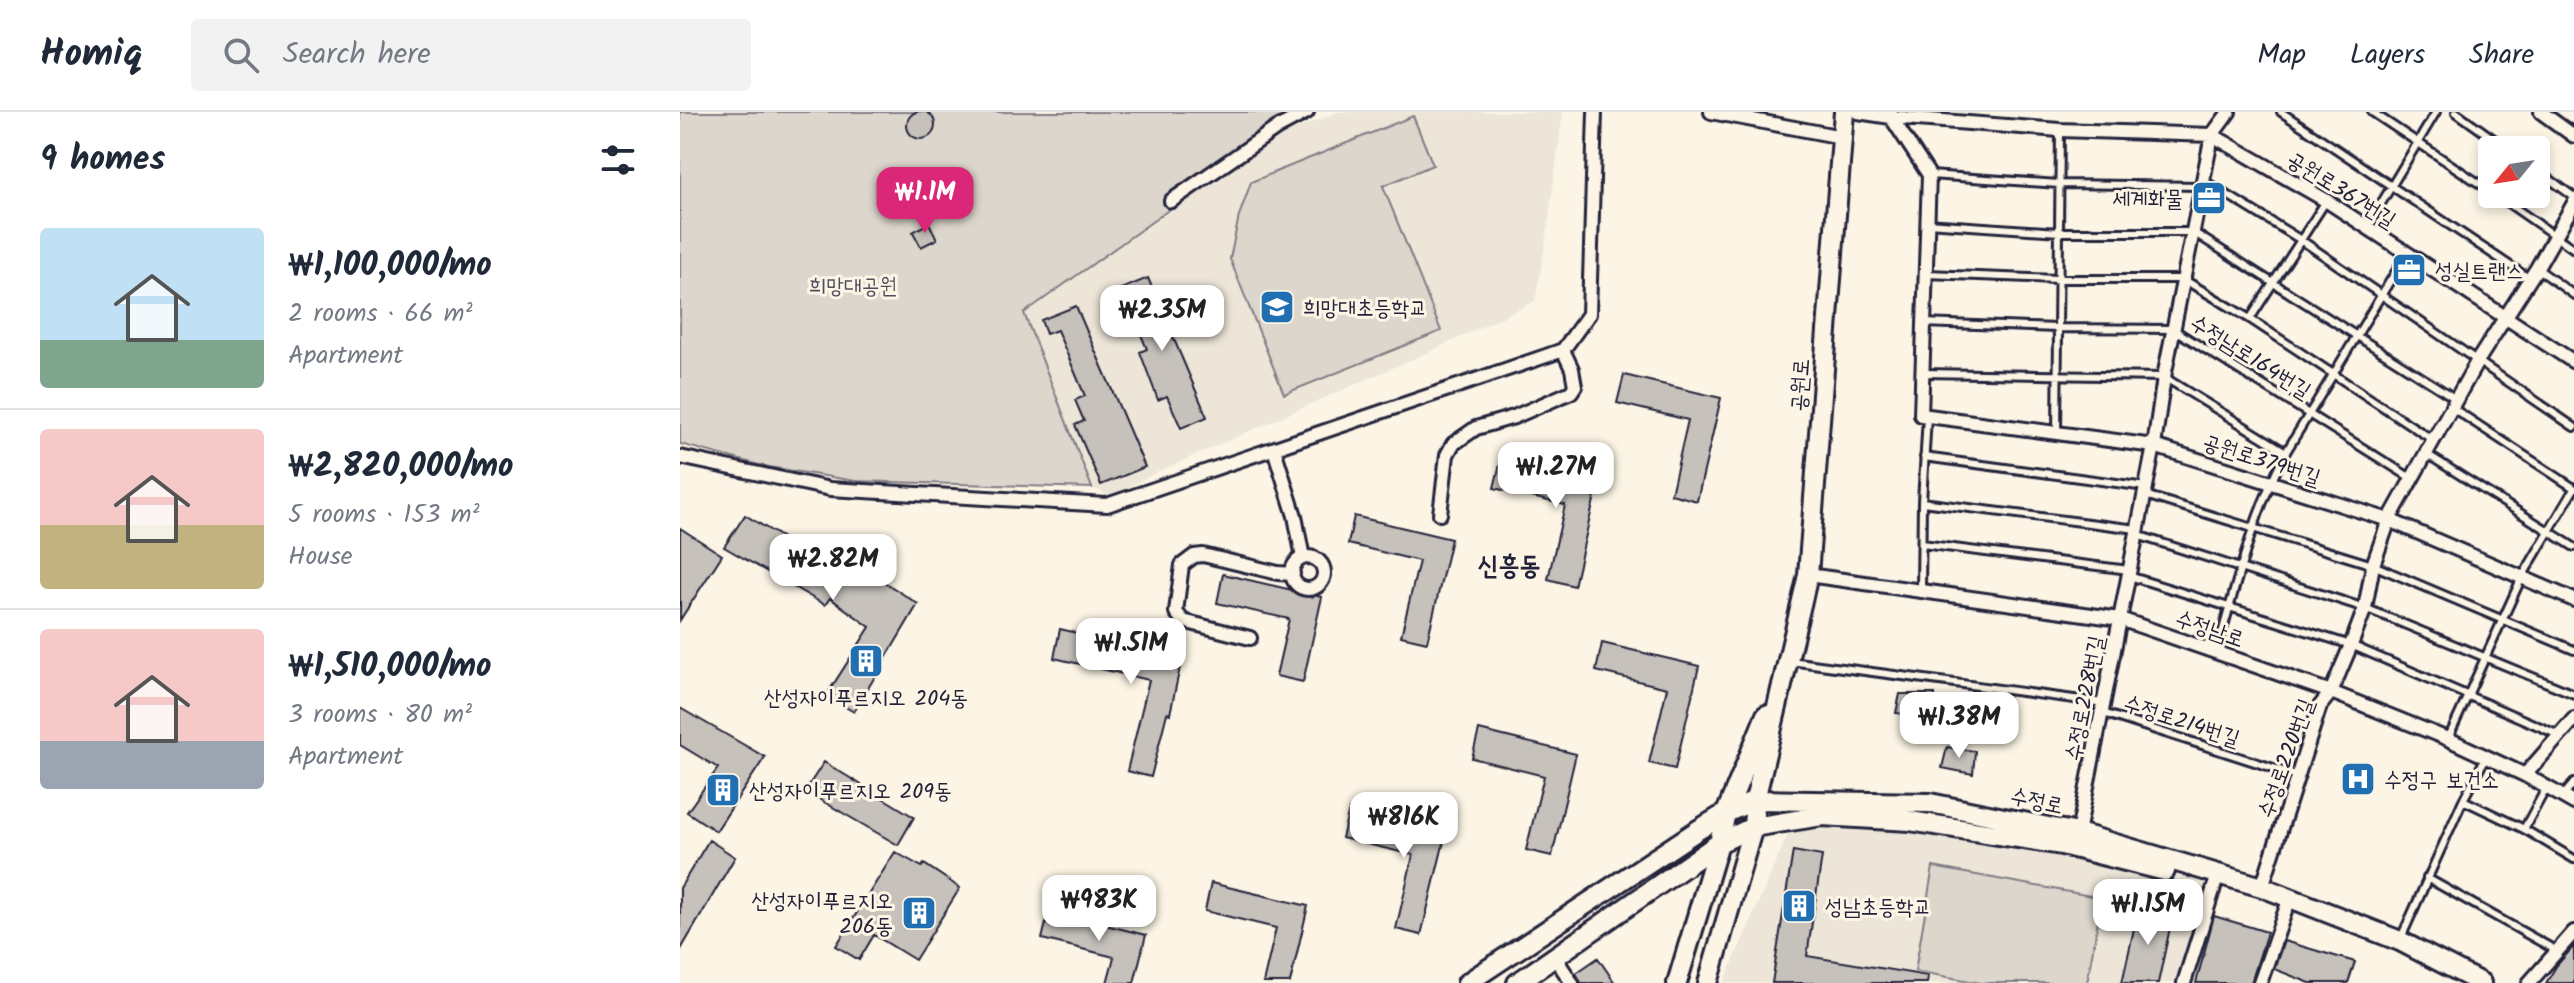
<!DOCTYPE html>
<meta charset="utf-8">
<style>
:root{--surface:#fff;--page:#f2f2f3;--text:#1f2937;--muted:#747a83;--line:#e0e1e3;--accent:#db2777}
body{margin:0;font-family:Kalam,"Poor Story",sans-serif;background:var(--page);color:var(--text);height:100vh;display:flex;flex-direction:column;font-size:30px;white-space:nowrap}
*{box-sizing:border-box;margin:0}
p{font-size:26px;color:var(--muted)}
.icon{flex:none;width:44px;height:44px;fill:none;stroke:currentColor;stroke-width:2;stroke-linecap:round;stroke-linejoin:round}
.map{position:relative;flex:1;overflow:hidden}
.panel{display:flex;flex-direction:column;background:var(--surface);width:680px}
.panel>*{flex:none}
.needle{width:52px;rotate:240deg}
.controls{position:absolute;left:1798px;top:24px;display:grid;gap:16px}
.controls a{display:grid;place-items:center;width:72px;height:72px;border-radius:8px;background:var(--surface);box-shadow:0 4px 12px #0003;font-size:40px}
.price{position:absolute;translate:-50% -68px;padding:0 18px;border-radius:16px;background:#fff;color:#222;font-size:26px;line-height:52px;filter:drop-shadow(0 2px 4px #0008)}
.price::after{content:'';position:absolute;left:50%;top:48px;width:24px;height:18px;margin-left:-12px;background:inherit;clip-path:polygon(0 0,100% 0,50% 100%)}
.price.selected{background:var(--accent);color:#fff}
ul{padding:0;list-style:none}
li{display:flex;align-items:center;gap:24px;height:200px;padding:0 40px}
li+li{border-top:2px solid var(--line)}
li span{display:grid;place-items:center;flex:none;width:224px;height:160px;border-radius:8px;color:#555}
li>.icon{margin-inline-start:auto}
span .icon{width:96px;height:96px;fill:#fffc;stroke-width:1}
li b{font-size:34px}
h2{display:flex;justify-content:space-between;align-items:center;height:96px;padding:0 40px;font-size:34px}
header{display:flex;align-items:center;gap:48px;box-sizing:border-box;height:112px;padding:0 40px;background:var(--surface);border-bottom:2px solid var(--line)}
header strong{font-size:38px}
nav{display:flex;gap:44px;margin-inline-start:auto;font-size:28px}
.search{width:560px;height:72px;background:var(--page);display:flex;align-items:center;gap:20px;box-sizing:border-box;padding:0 28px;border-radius:8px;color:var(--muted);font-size:30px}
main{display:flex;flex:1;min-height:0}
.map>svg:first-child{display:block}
.built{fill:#ece5d8}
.green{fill:#dcd6cc;stroke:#7f7c84;stroke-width:2}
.building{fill:#c6c1bb;stroke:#22223b;stroke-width:2}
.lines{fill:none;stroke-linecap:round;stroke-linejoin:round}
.lane-casing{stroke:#22223b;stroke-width:12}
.street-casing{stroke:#22223b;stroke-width:18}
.secondary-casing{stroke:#22223b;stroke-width:24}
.lane{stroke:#fcf5e5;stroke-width:6}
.street{stroke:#fcf5e5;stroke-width:12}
.secondary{stroke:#fcf5e5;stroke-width:18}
.labels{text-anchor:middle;stroke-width:6;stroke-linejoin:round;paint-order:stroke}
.street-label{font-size:22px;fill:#22223b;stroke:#fcf5e5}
.poi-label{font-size:22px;fill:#22223b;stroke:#fcf5e5;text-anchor:start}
.park-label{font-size:22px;fill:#504f5f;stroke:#fcf5e5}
.quarter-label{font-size:26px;font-weight:bold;fill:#22223b;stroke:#fcf5e5}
</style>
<header>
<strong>Homiq</strong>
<div class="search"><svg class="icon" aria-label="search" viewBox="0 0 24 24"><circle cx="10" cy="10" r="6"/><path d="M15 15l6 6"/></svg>Search here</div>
<nav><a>Map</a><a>Layers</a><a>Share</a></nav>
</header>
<main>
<section class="panel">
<h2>9 homes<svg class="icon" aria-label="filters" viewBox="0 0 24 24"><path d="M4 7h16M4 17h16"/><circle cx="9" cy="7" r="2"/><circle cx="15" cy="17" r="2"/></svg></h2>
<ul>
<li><span style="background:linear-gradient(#bfe0f5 70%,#7fa58c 0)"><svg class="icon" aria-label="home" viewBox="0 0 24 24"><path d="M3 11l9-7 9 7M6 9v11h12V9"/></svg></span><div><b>₩1,100,000/mo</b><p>2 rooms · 66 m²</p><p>Apartment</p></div></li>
<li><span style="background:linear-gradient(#f6c9c9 60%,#c2b280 0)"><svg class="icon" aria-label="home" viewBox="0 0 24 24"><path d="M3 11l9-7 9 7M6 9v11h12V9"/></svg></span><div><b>₩2,820,000/mo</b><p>5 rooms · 153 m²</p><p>House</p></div></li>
<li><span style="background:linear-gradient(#f6c9c9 70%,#9aa5b1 0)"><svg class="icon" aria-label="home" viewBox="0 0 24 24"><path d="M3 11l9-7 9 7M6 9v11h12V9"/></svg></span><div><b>₩1,510,000/mo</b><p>3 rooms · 80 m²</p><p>Apartment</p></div></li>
</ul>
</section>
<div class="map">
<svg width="1894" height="871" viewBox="0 0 1894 871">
<rect width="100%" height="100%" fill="#fcf5e5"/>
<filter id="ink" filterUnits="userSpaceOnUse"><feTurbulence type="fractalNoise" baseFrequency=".0125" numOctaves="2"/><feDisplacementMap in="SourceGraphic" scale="16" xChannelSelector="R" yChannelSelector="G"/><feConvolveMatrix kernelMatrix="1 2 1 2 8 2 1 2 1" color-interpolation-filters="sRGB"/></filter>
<g filter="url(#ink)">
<path class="built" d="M658,0H883L866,128L855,189L762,234L475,361L432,384L412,376L344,202L592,27Z
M1141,713L1229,718L1381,742L1527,776L1496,871H1044L1108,722Z"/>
<path class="green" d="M0,0H631L591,25L344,201L412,376L175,369L83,354L0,332Z
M733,4L753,53L703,74L761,219L604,282L550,147L559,104L571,70Z
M1253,755L1422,786L1407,871H1301L1235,859Z"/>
<path class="building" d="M227 13a14 14 0 1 1 28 0a14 14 0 1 1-28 0Z
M249,111L257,127L241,135L233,120Z
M468,166L527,305L501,316L487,284L478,288L460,240L467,237L447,189L436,194L431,181Z
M396,194L465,355L421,373L395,313L404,309L395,288L405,284L377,218L366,222L361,208Z
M944,263L1041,286L1017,389L991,382L1008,308L937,291Z
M821,348L918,371L894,474L868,467L885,393L814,376Z
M65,403L177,471L186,458L238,492L174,600L146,584L190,515L150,486L145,493L44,435Z
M674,404L771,427L747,530L721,524L739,449L668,432Z
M0,416L42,443L0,508Z
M543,462L642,485L623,570L596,564L609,507L537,491Z
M380,517L502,546L490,602L487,601L471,665L447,659L469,568L374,546Z
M922,531L1019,554L995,657L969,651L987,576L916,559Z
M1220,582H1255L1254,606L1216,601Z
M0,596L85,645L36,719L7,700L38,656L0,633Z
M799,618L896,642L872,744L846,738L864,664L792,646Z
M1267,635L1295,639L1293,662L1262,656Z
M144,650L234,705L218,733L125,679Z
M669,698L766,721L741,823L716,817L733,743L662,726Z
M29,728L55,745L0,839V776Z
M1113,739L1142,744L1127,844L1248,864L1247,871H1092Z
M215,740L242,755L244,752L280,776L235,848L194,823L179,848L156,834Z
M531,771L628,794L610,871H583L596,816L525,799Z
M1459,794L1493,802L1478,871H1442Z
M369,799L466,823L454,871H427L434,845L362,827Z
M1534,804L1587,820L1571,871H1516Z
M1604,829L1675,850L1668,871H1630L1594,857Z
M1894,834V871H1866L1877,853Z
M918,846L935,871H901L896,861Z"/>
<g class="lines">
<g class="lane-casing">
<path id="lane" d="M1601,0L1850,167
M1692,0L1812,80
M1776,0L1829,38
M1856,57L1894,85
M1250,63L1379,72L1522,74
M1523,68L1621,128L1894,315
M1815,82L1894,137
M1247,111L1379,120H1513L1776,287
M1687,115L1756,0
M1858,157L1894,183
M1246,162L1378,167H1503L1570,207L1753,328
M1570,207L1646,89
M1243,211L1378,216L1493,217L1731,366
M1242,261L1484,265L1606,340
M1771,295L1894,376
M1377,322L1380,18
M1745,341L1894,435
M1244,345L1466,375
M1465,383L1693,453L1894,538
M1242,390L1457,417
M1457,423L1685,496L1894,582
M1242,432L1449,458
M1449,464L1671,533L1879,623
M1241,478L1242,390L1247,304
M1537,539C1557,470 1572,404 1606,340L1727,141
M1110,549L1424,591
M1423,601L1618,664
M1768,627L1842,465L1894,377
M1883,684L1894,671
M1783,688L1844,717L1894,747
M1844,717L1863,682L1869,677
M1747,766L1877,839
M1721,826L1783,688L1806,645"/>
</g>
<g class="street-casing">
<path id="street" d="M1031,0L1162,25
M1178,0L1211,5L1380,18L1532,23L1647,89L1894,250
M1211,0V5L1249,63L1241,303L1474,334L1709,408L1894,488
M1861,0L1894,24
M491,89L597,16L627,0
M594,337L615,404L623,446
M0,345L150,377L427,393L866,244L883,238L909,202L915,0
M760,402L767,343L773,332L796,316L834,305L891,280L895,274L892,257L883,238
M612 461a16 16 0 1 1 32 0a16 16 0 1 1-32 0Z
M1128,463L1440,507L1651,580L1768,627L1845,663L1894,691
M570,526L503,509L496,500L502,453L514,444L523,443L598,461L613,462
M1845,663L1894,607
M1398,721L1474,334L1484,265L1532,23L1549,0
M1582,775L1640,594L1651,580L1671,533L1685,496L1693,453L1709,408L1798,248L1857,156L1894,91
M874,844L892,871
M1504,871L1535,772
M1580,871L1607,794
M1849,871L1894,820"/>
</g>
<g class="secondary-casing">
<path id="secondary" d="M787,871L1018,718L1046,701L1075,688L1250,691L1398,721L1582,775L1720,829L1801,871
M837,871L1039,731L1073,715L1142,704L1230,709L1382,733L1485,759
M997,871L1039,731L1046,701L1086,603
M1028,871L1073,715L1075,688L1128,463L1164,0"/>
</g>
<use href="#lane" class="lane"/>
<use href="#street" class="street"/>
<use href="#secondary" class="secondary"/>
</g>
</g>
<defs>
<g id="office-square" transform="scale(1.8)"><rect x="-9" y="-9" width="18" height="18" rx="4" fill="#1f6fb2" stroke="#fcf5e5"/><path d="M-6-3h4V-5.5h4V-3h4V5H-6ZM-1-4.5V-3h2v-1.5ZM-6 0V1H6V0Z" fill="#fff"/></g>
<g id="school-square" transform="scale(1.8)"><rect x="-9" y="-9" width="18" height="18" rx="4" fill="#1f6fb2" stroke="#fcf5e5"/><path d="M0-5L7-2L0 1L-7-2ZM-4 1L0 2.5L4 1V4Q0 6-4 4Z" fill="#fff"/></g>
<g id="building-square" transform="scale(1.8)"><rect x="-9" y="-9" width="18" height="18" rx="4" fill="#1f6fb2" stroke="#fcf5e5"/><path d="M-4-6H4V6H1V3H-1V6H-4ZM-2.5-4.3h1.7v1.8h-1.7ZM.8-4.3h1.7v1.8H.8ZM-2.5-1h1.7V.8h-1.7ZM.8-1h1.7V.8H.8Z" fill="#fff"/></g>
<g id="hospital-square" transform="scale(1.8)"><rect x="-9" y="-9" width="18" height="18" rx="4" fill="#1f6fb2" stroke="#fcf5e5"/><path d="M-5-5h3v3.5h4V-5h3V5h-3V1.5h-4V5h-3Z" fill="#fff"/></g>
</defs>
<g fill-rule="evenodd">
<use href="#office-square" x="1529" y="86"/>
<use href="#office-square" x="1729" y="158"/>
<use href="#school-square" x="597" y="195"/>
<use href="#building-square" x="186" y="549"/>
<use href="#hospital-square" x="1678" y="667"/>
<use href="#building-square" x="43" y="678"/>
<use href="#building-square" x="1119" y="794"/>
<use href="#building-square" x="239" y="801"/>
</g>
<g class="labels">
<g class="street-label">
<text transform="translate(1662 77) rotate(32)" y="8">공원로367번길</text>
<text transform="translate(1571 244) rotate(32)" y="8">수정남로164번길</text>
<text transform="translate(1119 273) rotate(-86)" y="8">공원로</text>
<text transform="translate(1582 347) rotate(18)" y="8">공원로379번길</text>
<text transform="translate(1530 516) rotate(19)" y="8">수정남로</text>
<text transform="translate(1404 586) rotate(-79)" y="8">수정로228번길</text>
<text transform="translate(1502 608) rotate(18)" y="8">수정로214번길</text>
<text transform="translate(1605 646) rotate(-70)" y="8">수정로220번길</text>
<text transform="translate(1357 688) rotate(12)" y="8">수정로</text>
</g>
<g class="poi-label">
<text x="1503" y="94" text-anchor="end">세계화물</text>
<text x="1755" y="166">성실트랜스</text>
<text x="623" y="203">희망대초등학교</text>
<text x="186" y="593" text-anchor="middle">산성자이푸르지오 204동</text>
<text x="1704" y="675">수정구 보건소</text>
<text x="69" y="686">산성자이푸르지오 209동</text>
<text x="213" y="796" text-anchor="end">산성자이푸르지오<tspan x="213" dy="25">206동</tspan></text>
<text x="1145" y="802">성남초등학교</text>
</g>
<g class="park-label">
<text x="173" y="181">희망대공원</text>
</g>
<g class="quarter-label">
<text x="829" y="462">신흥동</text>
</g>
</g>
</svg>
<div class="controls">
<a><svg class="needle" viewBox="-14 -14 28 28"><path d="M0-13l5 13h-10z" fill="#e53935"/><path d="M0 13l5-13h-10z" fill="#747a83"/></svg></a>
</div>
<b class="price selected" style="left:245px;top:123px">₩1.1M</b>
<b class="price" style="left:482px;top:241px">₩2.35M</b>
<b class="price" style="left:876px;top:398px">₩1.27M</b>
<b class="price" style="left:153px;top:490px">₩2.82M</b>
<b class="price" style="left:451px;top:574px">₩1.51M</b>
<b class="price" style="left:1279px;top:648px">₩1.38M</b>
<b class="price" style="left:724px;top:748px">₩816K</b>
<b class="price" style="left:419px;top:831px">₩983K</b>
<b class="price" style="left:1468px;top:835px">₩1.15M</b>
</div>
</main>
